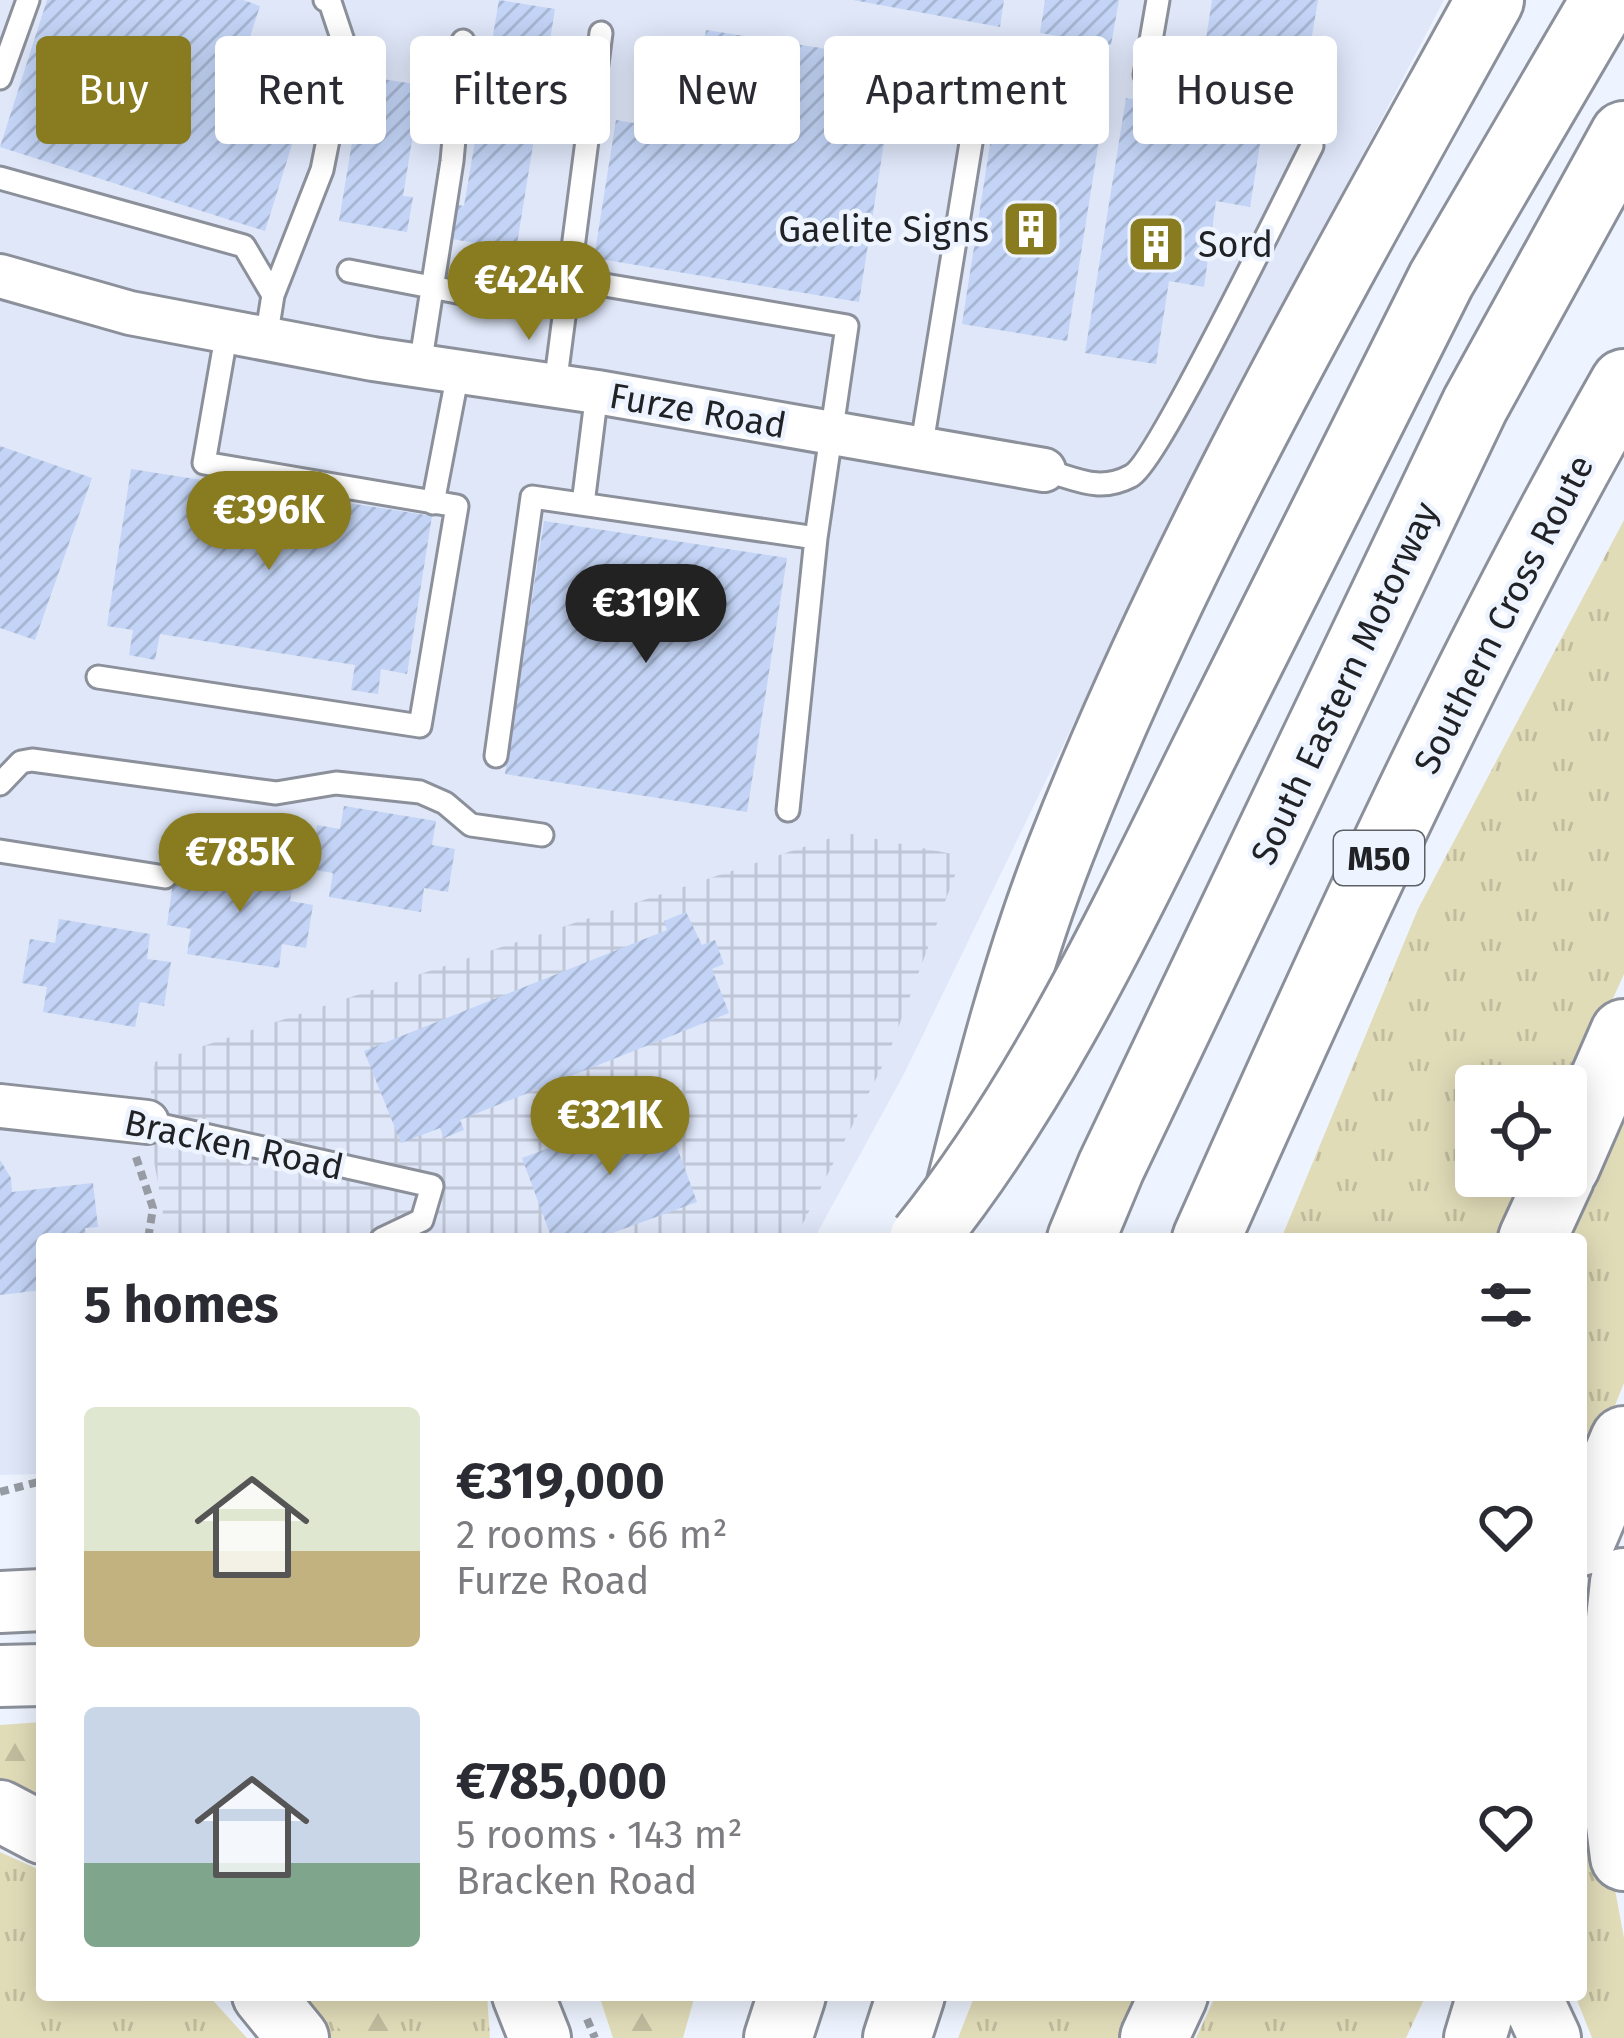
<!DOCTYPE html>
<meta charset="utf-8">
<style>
:root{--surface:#fff;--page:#f7f7f7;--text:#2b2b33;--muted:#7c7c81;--accent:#887b20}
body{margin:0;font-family:"Fira Sans",sans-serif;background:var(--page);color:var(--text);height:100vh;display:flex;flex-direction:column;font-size:45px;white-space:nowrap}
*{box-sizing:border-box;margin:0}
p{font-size:39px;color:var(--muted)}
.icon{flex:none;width:66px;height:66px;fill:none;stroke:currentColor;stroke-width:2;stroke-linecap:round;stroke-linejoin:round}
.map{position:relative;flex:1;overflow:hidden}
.sheet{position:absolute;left:36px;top:1233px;width:1551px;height:768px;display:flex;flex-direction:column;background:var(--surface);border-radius:12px;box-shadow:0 6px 30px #0003}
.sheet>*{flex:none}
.hud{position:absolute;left:36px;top:36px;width:1554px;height:108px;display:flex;gap:24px}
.fabs{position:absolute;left:1455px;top:1065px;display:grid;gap:24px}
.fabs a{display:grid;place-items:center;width:132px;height:132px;border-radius:12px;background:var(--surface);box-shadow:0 6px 30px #0003;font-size:60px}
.price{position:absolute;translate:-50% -102px;padding:0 27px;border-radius:42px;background:var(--accent);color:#fff;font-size:39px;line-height:78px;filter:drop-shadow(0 3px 6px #0008)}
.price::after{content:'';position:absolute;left:50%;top:72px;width:36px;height:27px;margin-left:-18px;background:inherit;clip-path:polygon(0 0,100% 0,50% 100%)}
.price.current{background:#222;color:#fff}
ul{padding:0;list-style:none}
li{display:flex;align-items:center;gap:36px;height:300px;padding:0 48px}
li span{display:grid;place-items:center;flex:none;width:336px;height:240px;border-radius:12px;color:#555}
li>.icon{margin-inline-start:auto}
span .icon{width:144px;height:144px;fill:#fffc;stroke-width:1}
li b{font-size:51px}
h2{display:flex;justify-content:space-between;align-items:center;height:144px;padding:0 48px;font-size:51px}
.chip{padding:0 42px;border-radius:12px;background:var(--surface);box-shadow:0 6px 30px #0003;font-size:42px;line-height:108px}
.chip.current{background:var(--accent);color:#fff}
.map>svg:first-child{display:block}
.built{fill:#dfe7f9}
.industrial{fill:url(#industrial-grid)}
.grass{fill:url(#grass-tufts)}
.forest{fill:url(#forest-firs)}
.building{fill:url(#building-hatch)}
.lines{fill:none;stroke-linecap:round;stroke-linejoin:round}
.service-casing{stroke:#8b909a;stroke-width:27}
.minor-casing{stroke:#8b909a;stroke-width:48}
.secondary-casing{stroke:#8b909a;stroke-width:66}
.motorway-casing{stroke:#8b909a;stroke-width:72}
.path{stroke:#979ba3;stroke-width:8;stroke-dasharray:9 6;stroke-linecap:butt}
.service{stroke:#fff;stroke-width:21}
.minor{stroke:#fff;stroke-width:42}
.secondary{stroke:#fff;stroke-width:60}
.motorway{stroke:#fff;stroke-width:66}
.motorway-bridge-casing{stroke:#8b909a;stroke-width:72;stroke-linecap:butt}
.motorway-bridge{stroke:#fff;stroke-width:66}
.labels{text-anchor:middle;stroke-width:9;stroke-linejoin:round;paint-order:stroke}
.shield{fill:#eef4ff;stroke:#5e6166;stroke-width:3}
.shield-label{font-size:33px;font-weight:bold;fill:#202225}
.poi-label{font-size:36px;fill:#202225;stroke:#eef4ff;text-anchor:end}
.street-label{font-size:36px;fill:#202225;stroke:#eef4ff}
</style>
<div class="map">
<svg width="1624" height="2038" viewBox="0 0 1624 2038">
<defs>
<pattern id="industrial-grid" width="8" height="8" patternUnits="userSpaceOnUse" patternTransform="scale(3)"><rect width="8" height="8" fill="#dfe7f9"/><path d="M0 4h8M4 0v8" fill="none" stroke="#bfc6d5"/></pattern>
<pattern id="grass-tufts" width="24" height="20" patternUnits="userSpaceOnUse" patternTransform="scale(3)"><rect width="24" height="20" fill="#e1dcb8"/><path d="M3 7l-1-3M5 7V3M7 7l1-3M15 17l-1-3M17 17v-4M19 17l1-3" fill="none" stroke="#c1bc9e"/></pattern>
<pattern id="forest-firs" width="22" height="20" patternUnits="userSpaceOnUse" patternTransform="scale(3)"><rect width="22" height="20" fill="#e1dcb8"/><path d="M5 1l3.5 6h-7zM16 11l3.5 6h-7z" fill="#c1bc9e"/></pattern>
<pattern id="building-hatch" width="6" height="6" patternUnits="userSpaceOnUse" patternTransform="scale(3)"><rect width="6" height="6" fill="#c3d4f6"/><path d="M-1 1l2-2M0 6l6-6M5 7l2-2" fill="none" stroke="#a7b6d3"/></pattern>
</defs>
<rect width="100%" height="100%" fill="#eef4ff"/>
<path class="built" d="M0,0H1444L1186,491L905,1072L814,1239H42V1474L0,1475Z"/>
<path class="industrial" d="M846,833L962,856L888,1055L795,1239H157L163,1211L147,1122L155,1062Z"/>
<path class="grass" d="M1624,520V974L1566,1104V1086H1476V1176H1534L1506,1239H1281L1418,909Z
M1624,1116V1383L1581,1490V1239H1567Z
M1591,1600L1601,1814L1624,1938V2038H1592L1575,1995H1581V1630Z
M42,1722V1807L0,1794V1725Z
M0,1852L42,1871V1995H208L247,2038H0Z
M289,1995H487L490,2038H316Z
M975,1995H1148L1128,2038H958Z
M1216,1995H1426L1406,2038H1196Z"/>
<path class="forest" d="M0,1738L42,1751V1795L0,1763Z
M311,1995H397L402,2038H347Z
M599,1995H695L683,2038H613Z"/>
<path class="building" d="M47,0H243L260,6L247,46L316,68L265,231L0,147Z
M499,0L555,9L516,250L446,238L451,204L464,206Z
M853,0H1004L1000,27Z
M1045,0H1119L1111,45L1040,33Z
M1212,0H1318L1300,107L1198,90Z
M706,30L897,60L859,302L594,258L616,120L689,132Z
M363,76L421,85L403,196L413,197L407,232L339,221Z
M1126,98L1264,119L1250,207L1216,201L1204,287L1169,281L1156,364L1085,353Z
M994,119L1100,134L1067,341L962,324Z
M0,446L92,478L35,640L0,628Z
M131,469L432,516L407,674L381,669L378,694L351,690L355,665L160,634L155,660L129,655L133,630L107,626Z
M544,521L787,558L747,812L505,774Z
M344,806L436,821L432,845L455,849L448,892L424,888L421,912L329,897L333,873L310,869L317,825L340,829Z
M201,862L294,876L290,901L313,905L306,948L282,944L279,968L187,954L191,929L167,925L173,882L198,886Z
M686,912L702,945L715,940L724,964L712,969L729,1013L460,1120L464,1130L444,1138L440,1128L401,1143L364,1051L667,930L664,921Z
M59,919L150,934L147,959L171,962L164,1006L140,1002L135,1027L43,1012L47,987L22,983L30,939L55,943Z
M662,1106L697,1202L596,1239H552L522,1158Z
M0,1160L11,1178L12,1192L93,1183L98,1227L85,1228L86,1239H42V1290L0,1295Z"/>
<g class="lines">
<g class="service-casing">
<path id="service" d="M1145,75L1158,0
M0,78L28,0
M0,178L244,246L273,295L266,339
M349,271L493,299
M569,279L847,326L816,538L788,810
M273,295L322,170L346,50L330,2L325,0
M420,366L452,161L463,41
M555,386L601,33
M921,450L977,106
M1044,470C1077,479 1099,493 1131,476C1157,463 1288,192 1312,146
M433,503L458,373
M583,504L597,392
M98,677L420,726L457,506L204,463L227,331
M496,756L532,497L816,538
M0,784L21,762L32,760L276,793L336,783L420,792L445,803L471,825L542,835
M0,851L165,877
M147,1122L432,1186L422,1220L382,1239"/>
</g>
<g class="minor-casing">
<path id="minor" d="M0,276L130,313L373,359L597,392L1044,470
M0,1106L147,1122"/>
</g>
<g class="secondary-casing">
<path id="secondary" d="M0,1602L42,1600
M0,1676L42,1675
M0,1811L42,1833
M263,1995L298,2038
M523,1995L540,2038
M1530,1995L1550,2038
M1475,2038L1488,1995"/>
</g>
<g class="motorway-casing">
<path id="motorway" d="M1226,709L1441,280L1605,0
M1566,1166L1624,1033
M961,1183C989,1073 1018,959 1060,852C1175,557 1337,277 1490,0
M1081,1239L1111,1167L1475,405L1624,135
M1206,1239C1335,949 1467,659 1624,383
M1532,1239L1561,1176
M1581,1542L1624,1440
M1624,1582L1608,1729L1624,1857
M778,2038L792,1995
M897,2038L911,1995
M1154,2038L1174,1995"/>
</g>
<path class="path" d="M136,1157L153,1208L148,1239
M0,1492L42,1481
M587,2019L595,2038"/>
<use href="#service" class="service"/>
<use href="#minor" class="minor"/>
<use href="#secondary" class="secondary"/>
<use href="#motorway" class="motorway"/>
<g class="motorway-bridge-casing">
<path id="motorway-bridge" d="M923,1239C1050,1081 1135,889 1226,709"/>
</g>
<use href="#motorway-bridge" class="motorway-bridge"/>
</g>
<defs>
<g id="building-square" transform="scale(3)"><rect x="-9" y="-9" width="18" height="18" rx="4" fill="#887b20" stroke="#eef4ff"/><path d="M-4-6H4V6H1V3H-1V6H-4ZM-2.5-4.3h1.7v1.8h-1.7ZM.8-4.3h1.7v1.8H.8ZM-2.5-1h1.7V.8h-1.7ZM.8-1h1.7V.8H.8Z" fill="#fff"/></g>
</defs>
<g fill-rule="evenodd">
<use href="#building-square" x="1031" y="229"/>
<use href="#building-square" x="1156" y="244"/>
</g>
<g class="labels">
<rect class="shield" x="1334" y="831" width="90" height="54" rx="9"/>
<g class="shield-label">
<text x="1379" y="870">M50</text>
</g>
<g class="poi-label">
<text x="989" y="242">Gaelite Signs</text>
<text x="1198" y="257" text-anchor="start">Sord</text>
</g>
<g class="street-label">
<text transform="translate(698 410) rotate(10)" y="13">Furze Road</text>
<text transform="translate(1503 614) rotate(-63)" y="13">Southern Cross Route</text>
<text transform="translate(1344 683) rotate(-65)" y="13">South Eastern Motorway</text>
<text transform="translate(234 1144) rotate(12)" y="13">Bracken Road</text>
</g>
</g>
</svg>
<div class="fabs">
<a><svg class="icon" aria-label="locate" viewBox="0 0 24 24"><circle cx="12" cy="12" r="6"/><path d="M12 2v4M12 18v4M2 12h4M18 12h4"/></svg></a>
</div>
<b class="price" style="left:529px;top:343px">€424K</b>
<b class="price" style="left:269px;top:573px">€396K</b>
<b class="price current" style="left:646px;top:666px">€319K</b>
<b class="price" style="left:240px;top:915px">€785K</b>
<b class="price" style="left:610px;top:1178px">€321K</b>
<div class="hud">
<a class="chip current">Buy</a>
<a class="chip">Rent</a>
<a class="chip">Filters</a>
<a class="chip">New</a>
<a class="chip">Apartment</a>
<a class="chip">House</a>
</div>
<section class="sheet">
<h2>5 homes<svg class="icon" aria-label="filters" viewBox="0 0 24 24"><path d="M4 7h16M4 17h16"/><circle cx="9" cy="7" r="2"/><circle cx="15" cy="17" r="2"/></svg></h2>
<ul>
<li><span style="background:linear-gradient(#dfe7d0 60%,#c2b280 0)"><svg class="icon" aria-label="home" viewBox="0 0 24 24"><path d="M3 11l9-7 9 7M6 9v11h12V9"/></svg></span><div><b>€319,000</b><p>2 rooms · 66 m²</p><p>Furze Road</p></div><svg class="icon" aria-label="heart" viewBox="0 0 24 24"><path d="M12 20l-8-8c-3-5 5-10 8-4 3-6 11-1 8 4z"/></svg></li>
<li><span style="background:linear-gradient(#c9d6e8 65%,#7fa58c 0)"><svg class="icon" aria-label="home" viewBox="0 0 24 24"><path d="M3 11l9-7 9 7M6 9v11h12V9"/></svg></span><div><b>€785,000</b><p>5 rooms · 143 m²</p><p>Bracken Road</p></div><svg class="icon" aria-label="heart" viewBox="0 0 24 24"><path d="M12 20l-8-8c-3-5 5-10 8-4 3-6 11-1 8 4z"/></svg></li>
</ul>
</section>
</div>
